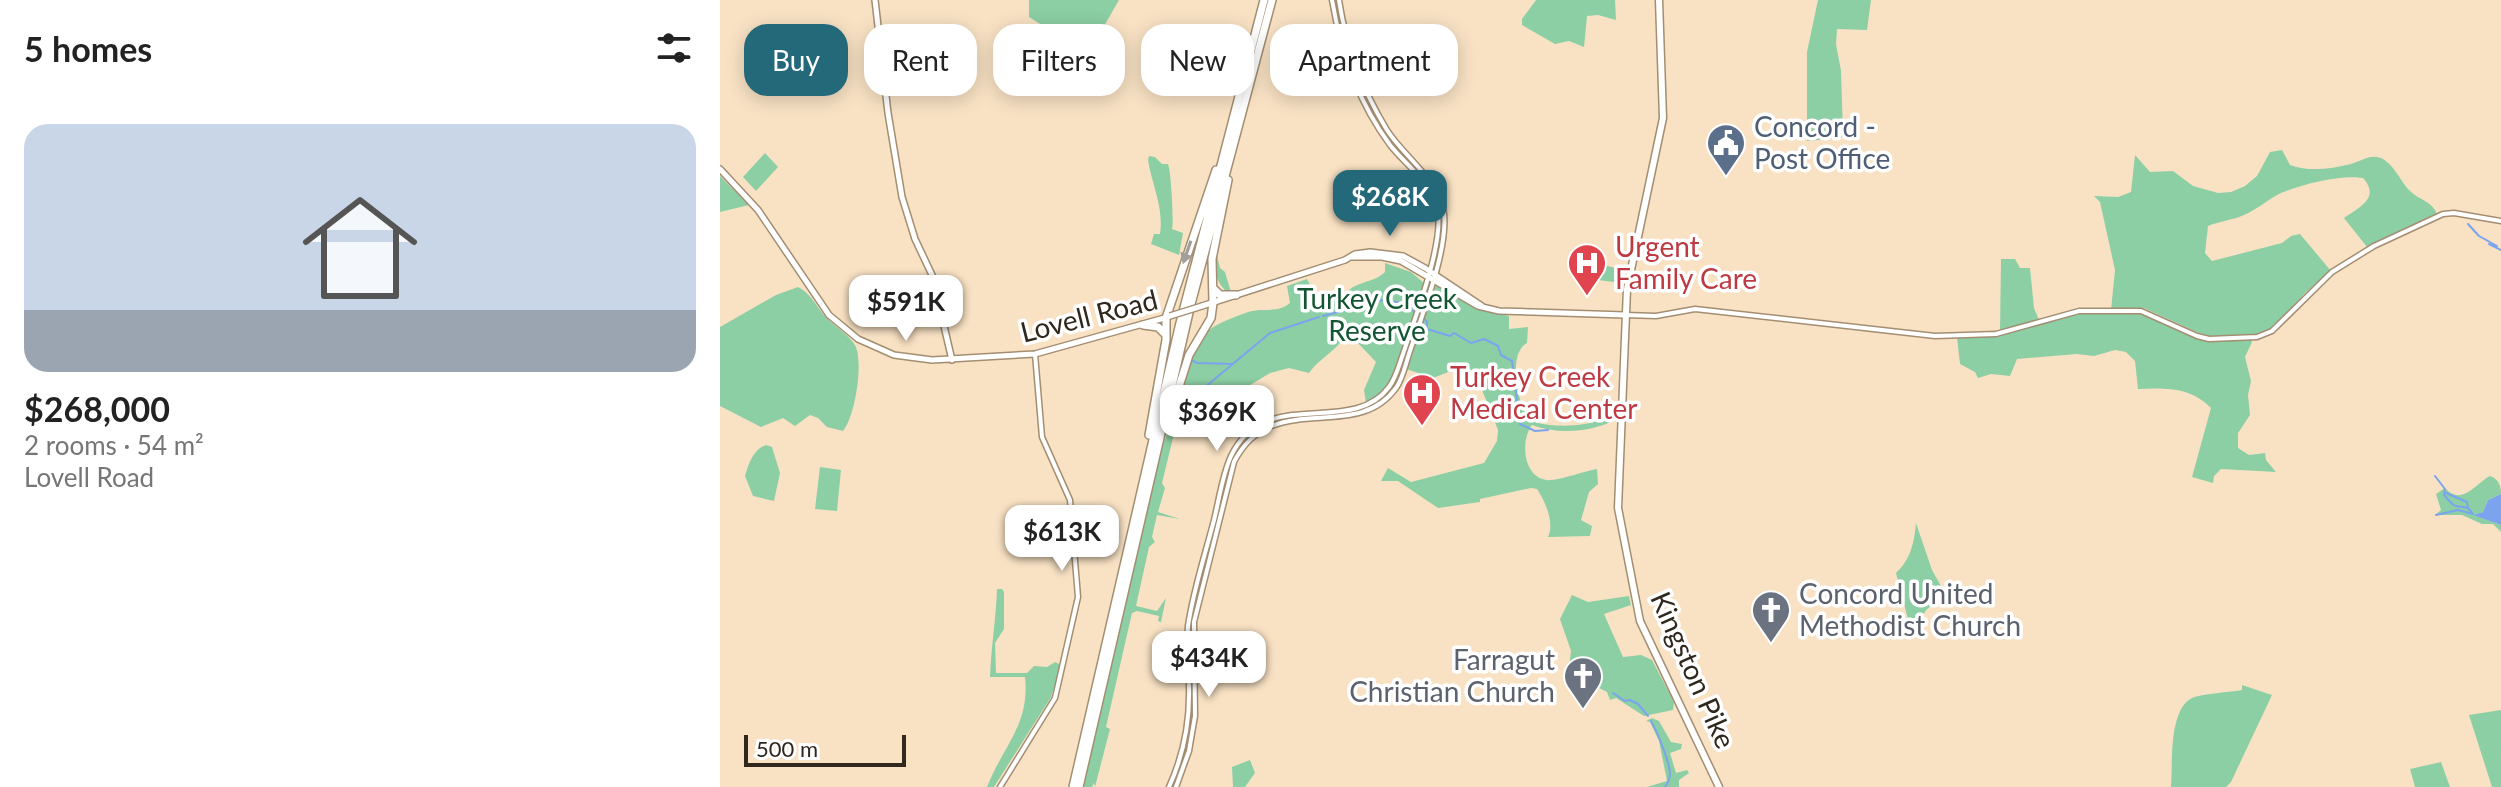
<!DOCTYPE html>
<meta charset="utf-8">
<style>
:root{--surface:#fff;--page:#f6f6f6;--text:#222;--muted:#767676;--accent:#246979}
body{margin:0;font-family:Lato,sans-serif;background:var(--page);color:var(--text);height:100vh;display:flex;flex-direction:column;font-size:30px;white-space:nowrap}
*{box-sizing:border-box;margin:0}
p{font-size:26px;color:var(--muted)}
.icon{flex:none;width:44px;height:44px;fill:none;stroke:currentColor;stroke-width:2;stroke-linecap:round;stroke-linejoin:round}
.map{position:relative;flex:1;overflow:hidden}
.details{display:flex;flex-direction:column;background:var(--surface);width:720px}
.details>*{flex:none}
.banner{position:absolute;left:24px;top:24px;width:760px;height:72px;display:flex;gap:16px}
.scale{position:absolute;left:24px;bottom:20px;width:162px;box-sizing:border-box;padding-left:8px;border:4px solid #30281d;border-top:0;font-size:22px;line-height:28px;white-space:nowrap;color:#30281d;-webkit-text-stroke:6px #fff;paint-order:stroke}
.price{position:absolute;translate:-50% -68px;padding:0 18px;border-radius:16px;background:#fff;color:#222;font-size:26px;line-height:52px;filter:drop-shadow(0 2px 4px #0008)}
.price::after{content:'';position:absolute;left:50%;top:48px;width:24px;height:18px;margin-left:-12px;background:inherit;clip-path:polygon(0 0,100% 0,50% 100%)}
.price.current{background:var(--accent);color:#fff}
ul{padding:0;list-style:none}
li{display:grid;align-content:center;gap:16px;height:424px;padding:0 24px}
li span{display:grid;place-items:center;height:248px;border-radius:24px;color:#555}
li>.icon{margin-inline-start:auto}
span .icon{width:144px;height:144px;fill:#fffc;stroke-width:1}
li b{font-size:34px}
h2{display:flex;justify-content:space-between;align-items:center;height:96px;padding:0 24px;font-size:34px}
.pill{padding:0 28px;border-radius:24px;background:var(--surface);box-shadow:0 4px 20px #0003;font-size:28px;line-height:72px}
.pill.current{background:var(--accent);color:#fff}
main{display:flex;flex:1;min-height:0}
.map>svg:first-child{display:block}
.green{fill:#8ccfa4}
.water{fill:#7ca4ee}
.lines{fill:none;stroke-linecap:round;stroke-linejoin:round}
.stream{stroke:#7ca4ee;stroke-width:2}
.tertiary-casing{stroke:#a38e72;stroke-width:7}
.secondary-casing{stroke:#a38e72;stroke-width:8}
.primary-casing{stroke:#a38e72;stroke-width:9}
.motorway-casing{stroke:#a38e72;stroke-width:10}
.tertiary{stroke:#fff;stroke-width:4}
.secondary{stroke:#fff;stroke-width:5}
.primary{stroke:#fff;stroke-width:6}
.motorway{stroke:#fff;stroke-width:7}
.secondary-bridge-casing{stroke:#a38e72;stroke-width:8;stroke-linecap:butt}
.secondary-bridge{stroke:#fff;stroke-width:5}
.oneway{fill:#a29e99}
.labels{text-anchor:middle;stroke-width:7;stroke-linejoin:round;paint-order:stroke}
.service-label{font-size:28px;fill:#4e5e75;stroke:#fff;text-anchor:start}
.health-label{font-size:28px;fill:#be3a42;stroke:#fff;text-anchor:start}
.park-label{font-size:28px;fill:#125532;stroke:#fff}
.street-label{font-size:28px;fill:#30281d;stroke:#fff}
.worship-label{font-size:28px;fill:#5b616d;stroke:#fff;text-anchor:start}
</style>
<main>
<section class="details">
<h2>5 homes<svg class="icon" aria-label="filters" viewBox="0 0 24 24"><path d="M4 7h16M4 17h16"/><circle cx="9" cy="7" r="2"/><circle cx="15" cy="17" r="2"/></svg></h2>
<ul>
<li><span style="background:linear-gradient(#c9d6e8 75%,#9aa5b1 0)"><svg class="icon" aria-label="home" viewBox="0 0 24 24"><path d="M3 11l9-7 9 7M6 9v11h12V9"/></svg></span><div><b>$268,000</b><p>2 rooms · 54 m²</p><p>Lovell Road</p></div></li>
</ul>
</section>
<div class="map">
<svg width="1781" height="787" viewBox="0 0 1781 787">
<rect width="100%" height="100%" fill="#f9e2c4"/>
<path class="green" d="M309,0H399L368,54L309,17Z
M816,0H895L896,20L878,15L867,16L864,47L849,41L835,44L802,25V19Z
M1098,0H1151L1147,30L1117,29L1116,44L1121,71L1123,134L1121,138L1087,141V52Z
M1562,150L1570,165C1590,172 1610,169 1631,164C1642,161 1649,154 1661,158C1674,164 1680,181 1690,191C1699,200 1714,202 1717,215L1647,247L1624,218C1639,207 1661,198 1643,178C1621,174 1577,185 1557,195C1546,201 1536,210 1524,215C1513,220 1500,221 1488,226L1485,253L1492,261L1562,243L1571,236L1580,234L1611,271L1586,292L1553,327L1537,335L1490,338L1424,308L1391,310L1395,270L1380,202L1374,196L1398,197L1411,192L1415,155L1430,172L1453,171L1473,186L1498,193L1511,192L1525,186L1537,176L1550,152Z
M45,153L58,167L36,191L23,177Z
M429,156L435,157L442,164H448C451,170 454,222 452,229L463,233L459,255L431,244L434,234H440C444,208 432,185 428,160Z
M0,176L29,205L0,212Z
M505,219L497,255L500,268L505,272L511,292H507C487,276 495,240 505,219Z
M1281,259H1295L1300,268H1310L1314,308L1319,320L1280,331Z
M665,263L691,272L704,283L675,375L656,398L646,403L644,390L656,362L635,340L624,338C614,352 599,359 589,373L569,368L550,373L522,390L486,404L467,416L460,423L453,438L442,483L445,488L438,512L460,519L437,515L432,537L435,542L429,547L416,606L437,611L446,598L441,622L438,621L439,616L417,611L412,613L386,727L390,729L375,787L374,783L372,787H362L437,462L456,409L463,407C463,403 461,399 460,395C459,383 479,339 488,331C497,323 517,316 528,312C543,307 557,314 570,303L567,286L587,279L599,302L625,295C633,281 653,284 665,272Z
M881,264L905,271L902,283L878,280Z
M716,285L757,309L789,316V329L808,327L807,343C786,353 797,418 818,423C834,427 866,427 881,419C888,415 888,411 897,410L895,420C871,432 839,435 812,425C799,442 804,483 832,480C843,479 865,471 877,469L878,484L869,492L861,520L872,526L870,536L828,537C835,523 825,501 817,489L811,488L760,499V502L718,508L678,481H661L668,468L691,482L764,463L777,441L778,430L762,390L749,374L736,369L713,378L686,369Z
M78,287C89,292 96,305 103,314C112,325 128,334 135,345C144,362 135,417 123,431L107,427L98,418L90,415L75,426L63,418L41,427L0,406V327L56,295Z
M1418,312L1482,340H1531L1532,342L1525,357L1531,381L1528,395L1530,415L1518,433V448L1529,455L1545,453L1546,460L1556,472L1501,469L1494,476L1493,483L1472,477L1491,408C1470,387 1447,388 1418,389L1415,361L1406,352L1395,350L1374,356L1357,354L1297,359L1290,376L1271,374L1258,378L1255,372L1240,364L1237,337L1277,336L1360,313Z
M46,445L52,447L60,473L54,501L33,496L25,476C29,463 33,450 46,445Z
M100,467L121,470L117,511L95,509Z
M1770,476C1779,479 1781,486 1781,494L1768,500L1763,512L1754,515L1781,525V532L1773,524H1762L1742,515H1715L1721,510L1716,494L1725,488C1742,507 1756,483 1770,476Z
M1196,523L1212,570L1226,595L1206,610L1194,631L1189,623L1176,573C1191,559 1194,543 1196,523Z
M277,589H282L284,592V629L275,643L276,673H307L314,666L327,667L335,662L341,665L331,697L274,787H267C283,746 310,725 305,677H270C271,647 276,619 277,589Z
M852,595L868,602L909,596L911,605L884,614L903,657L921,655L932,660L954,702L953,710L924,716L896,698L890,700L887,692L869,683L863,676H848L851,651L840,619Z
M1522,685L1552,695L1511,782L1506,787H1451C1453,765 1448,710 1472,698C1481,694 1511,692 1522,690Z
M1781,710V787H1772L1749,715Z
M932,718L939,721L951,742L962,744L961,749L950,753L956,773L967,770L969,773L959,780V787H927L947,781L939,741L930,722L926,721Z
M530,760L535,773L525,787H513L512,767Z
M1721,762L1730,787H1695L1690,769Z"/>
<path class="water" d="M1781,494V525L1753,515L1763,512L1768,500Z"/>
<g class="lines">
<path class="stream" d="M1748,224L1759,236L1777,246
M1769,244L1781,250
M603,316L663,300L682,303L696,313
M702,316L707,322V329L730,336L734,333L751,343L764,339L778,346L781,355L792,361L800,424L815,431L828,430
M471,360L477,363L513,364
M455,408L461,407L550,333L599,317
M1715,476L1725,489L1724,495C1736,509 1733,505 1748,508L1753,514
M1726,493L1747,502L1748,508
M1716,515L1738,510L1753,514
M893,693L905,701L910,700L918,704L928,716
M931,721C937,731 950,763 950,774C950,778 947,784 945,787"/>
<g class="tertiary-casing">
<path id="tertiary" d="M905,315L936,316L975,309L1215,336L1276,334L1359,311H1421L1477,336L1489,339L1537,337L1552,331L1612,272L1654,246L1723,214L1734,213L1781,221
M280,787L335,698L358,597L350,500L322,437L315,354
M449,787C464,754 470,723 469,687C469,667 466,646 468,626C473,591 485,555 494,520C499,500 502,476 511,456C545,384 631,438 669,387C676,378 679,365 683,354C694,320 726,240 717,207C711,183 685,164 670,145C638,102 621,53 612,0
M456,787L469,751L475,716L474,622L514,462C552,387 635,445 676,388C683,378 685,366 689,354C701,317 728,252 724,214C720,180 684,157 667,130C642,89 626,47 619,0"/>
</g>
<g class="secondary-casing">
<path id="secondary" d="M155,0L168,113L182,197L195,239L212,275L232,360
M0,169L38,210L109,315L138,339L174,355L212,360L315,354L448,317
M632,257H662L681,261L758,306L779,311L905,315
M482,306L625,260L635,254L650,252L683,256L705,268L762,306"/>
</g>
<g class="primary-casing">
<path id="primary" d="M939,0L943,118L907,289L898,508L920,621L999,787"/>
</g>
<g class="motorway-casing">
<path id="motorway" d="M493,288L500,295H516
M423,325L438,327L445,334
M446,428L469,355L491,318L493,303L492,259L508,180
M429,435L446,340V318L496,170
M353,787L459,327L544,0
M359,787L471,304L552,0"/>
</g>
<use href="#tertiary" class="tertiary"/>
<use href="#secondary" class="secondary"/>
<use href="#primary" class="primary"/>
<use href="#motorway" class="motorway"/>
<g class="secondary-bridge-casing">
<path id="secondary-bridge" d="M450,316L482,306"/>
</g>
<use href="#secondary-bridge" class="secondary-bridge"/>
</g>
<defs><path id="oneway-solid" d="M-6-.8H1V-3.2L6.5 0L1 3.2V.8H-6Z" transform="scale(2)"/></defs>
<use class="oneway" href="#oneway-solid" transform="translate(467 252) rotate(109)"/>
<defs>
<g id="civic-pin" transform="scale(2)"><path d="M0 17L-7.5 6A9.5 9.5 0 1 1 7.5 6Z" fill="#5c6f8a" stroke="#fff"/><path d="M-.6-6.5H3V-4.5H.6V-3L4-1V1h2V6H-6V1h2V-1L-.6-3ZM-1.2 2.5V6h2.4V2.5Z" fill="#fff"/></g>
<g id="hospital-pin" transform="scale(2)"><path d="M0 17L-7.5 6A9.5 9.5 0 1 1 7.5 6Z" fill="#e0444e" stroke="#fff"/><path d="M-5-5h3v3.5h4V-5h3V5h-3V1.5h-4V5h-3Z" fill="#fff"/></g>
<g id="church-pin" transform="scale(2)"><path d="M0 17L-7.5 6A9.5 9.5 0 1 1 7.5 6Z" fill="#6b7280" stroke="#fff"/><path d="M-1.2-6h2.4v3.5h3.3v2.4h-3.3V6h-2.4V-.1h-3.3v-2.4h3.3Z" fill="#fff"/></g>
</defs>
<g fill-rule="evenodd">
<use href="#civic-pin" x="1006" y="143"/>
<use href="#hospital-pin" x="867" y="263"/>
<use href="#hospital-pin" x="702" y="393"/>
<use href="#church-pin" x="1051" y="610"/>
<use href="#church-pin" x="863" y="676"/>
</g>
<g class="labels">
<g class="service-label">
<text x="1034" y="137">Concord -<tspan x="1034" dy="32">Post Office</tspan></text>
</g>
<g class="health-label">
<text x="895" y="257">Urgent<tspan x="895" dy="32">Family Care</tspan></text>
<text x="730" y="387">Turkey Creek<tspan x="730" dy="32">Medical Center</tspan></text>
</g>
<g class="park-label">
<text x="657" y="309">Turkey Creek<tspan x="657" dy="32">Reserve</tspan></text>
</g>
<g class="street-label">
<text transform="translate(369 316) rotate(-14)" y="10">Lovell Road</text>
<text transform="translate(973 670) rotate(66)" y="10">Kingston Pike</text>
</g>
<g class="worship-label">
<text x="1079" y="604">Concord United<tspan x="1079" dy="32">Methodist Church</tspan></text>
<text x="835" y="670" text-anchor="end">Farragut<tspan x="835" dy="32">Christian Church</tspan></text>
</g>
</g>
</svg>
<div class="scale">500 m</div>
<b class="price current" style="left:670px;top:238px">$268K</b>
<b class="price" style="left:186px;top:343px">$591K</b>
<b class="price" style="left:497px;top:453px">$369K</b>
<b class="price" style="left:342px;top:573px">$613K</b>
<b class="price" style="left:489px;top:699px">$434K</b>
<div class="banner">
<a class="pill current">Buy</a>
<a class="pill">Rent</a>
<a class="pill">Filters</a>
<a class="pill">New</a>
<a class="pill">Apartment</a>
</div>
</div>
</main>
